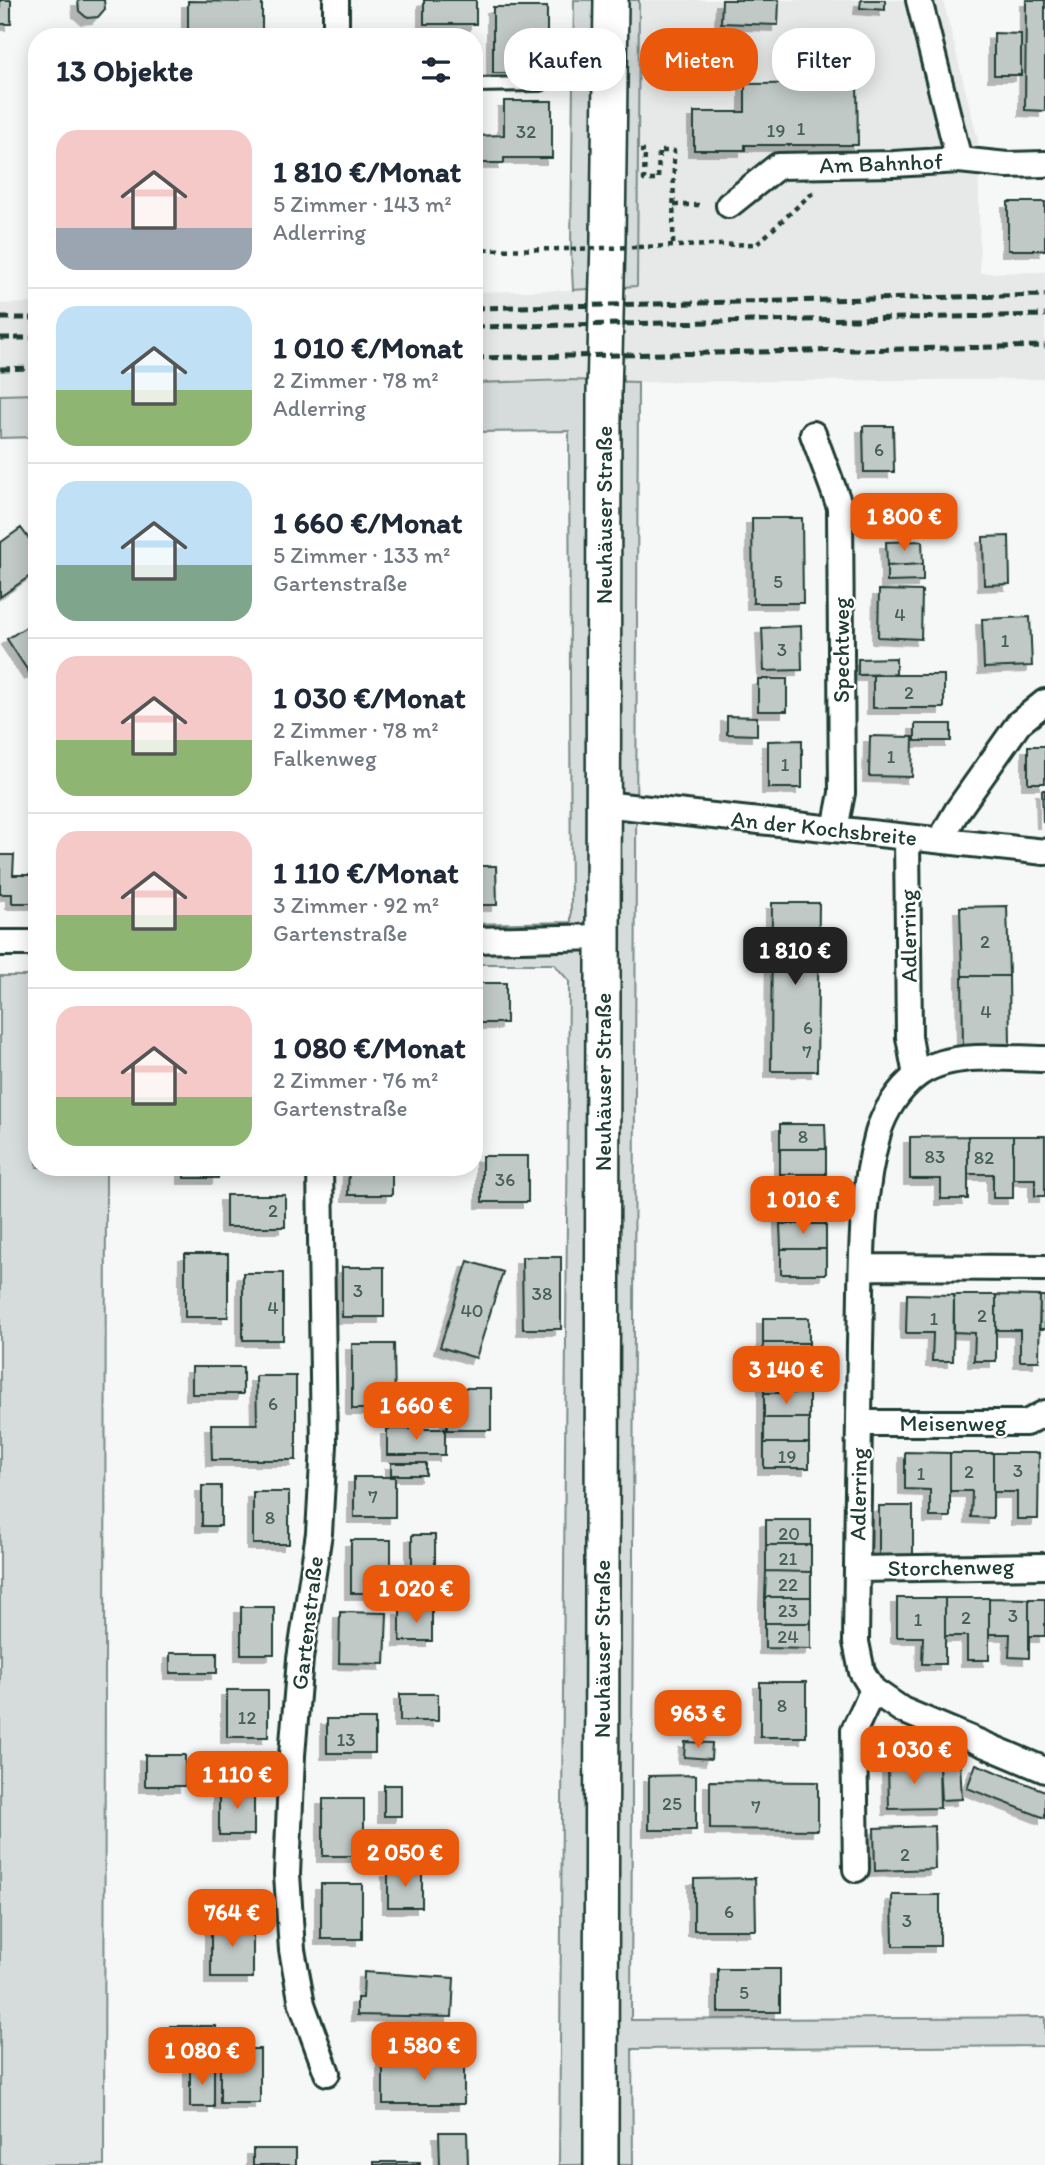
<!DOCTYPE html>
<html lang="de">
<meta charset="utf-8">
<style>
:root{--surface:#fff;--page:#f2f2f3;--text:#1f2937;--muted:#747a83;--line:#e0e1e3;--accent:#ea580c}
body{margin:0;font-family:Itim,sans-serif;background:var(--page);color:var(--text);height:100vh;display:flex;flex-direction:column;font-size:26px;white-space:nowrap}
*{box-sizing:border-box;margin:0}
p{font-size:23px;color:var(--muted)}
.icon{flex:none;width:38px;height:38px;fill:none;stroke:currentColor;stroke-width:2;stroke-linecap:round;stroke-linejoin:round}
.map{position:relative;flex:1;overflow:hidden}
.panel{position:absolute;left:28px;top:28px;width:455px;height:1148px;display:flex;flex-direction:column;background:var(--surface);border-radius:28px;box-shadow:0 4px 18px #0003}
.panel>*{flex:none}
.top-card{position:absolute;left:504px;top:28px;width:436px;height:63px;display:flex;gap:14px}
.price{position:absolute;translate:-50% -60px;padding:0 16px;border-radius:14px;background:var(--accent);color:#fff;font-size:23px;line-height:46px;filter:drop-shadow(0 2px 4px #0008)}
.price::after{content:'';position:absolute;left:50%;top:42px;width:21px;height:16px;margin-left:-10px;background:inherit;clip-path:polygon(0 0,100% 0,50% 100%)}
.price.current{background:#222;color:#fff}
ul{padding:0;list-style:none}
li{display:flex;align-items:center;gap:21px;height:175px;padding:0 28px}
li+li{border-top:2px solid var(--line)}
li span{display:grid;place-items:center;flex:none;width:196px;height:140px;border-radius:21px;color:#555}
li>.icon{margin-inline-start:auto}
span .icon{width:84px;height:84px;fill:#fffc;stroke-width:1}
li b{font-size:30px}
h2{display:flex;justify-content:space-between;align-items:center;height:84px;padding:0 28px;font-size:30px}
.chip{padding:0 24px;border-radius:28px;background:var(--surface);box-shadow:0 4px 18px #0003;font-size:24px;line-height:63px}
.chip.current{background:var(--accent);color:#fff}
.map>svg:first-child{display:block}
.built{fill:#e6e9e8}
.green{fill:#d6dcdb;stroke:#7a8c88;stroke-width:2}
.building{fill:#c0c9c6;stroke:#1f3d34;stroke-width:2;filter:url(#shadow)}
.lines{fill:none;stroke-linecap:round;stroke-linejoin:round}
.service-casing{stroke:#1f3d34;stroke-width:18}
.minor-casing{stroke:#1f3d34;stroke-width:30}
.secondary-casing{stroke:#1f3d34;stroke-width:38}
.path{stroke:#1f3d34;stroke-width:4.5;stroke-dasharray:5 5;stroke-linecap:butt}
.service{stroke:#fff;stroke-width:12}
.minor{stroke:#fff;stroke-width:24}
.secondary{stroke:#fff;stroke-width:33}
.rail{stroke:#1f3d34;stroke-width:5;stroke-dasharray:10 5;stroke-linecap:butt}
.path-bridge{stroke:#1f3d34;stroke-width:4.5;stroke-dasharray:5 5;stroke-linecap:butt}
.labels{text-anchor:middle;stroke-width:5;stroke-linejoin:round;paint-order:stroke}
.number-label{font-size:19px;fill:#476058}
.street-label{font-size:23px;fill:#1f3d34;stroke:#fff}
</style>
<div class="map">
<svg width="1045" height="2165" viewBox="0 0 1045 2165">
<defs>
<filter id="shadow"><feDropShadow dx="-6" dy="6" stdDeviation="0" flood-color="#0004"/></filter>
</defs>
<rect width="100%" height="100%" fill="#f6f7f7"/>
<filter id="ink" filterUnits="userSpaceOnUse"><feTurbulence type="fractalNoise" baseFrequency=".0143" numOctaves="2"/><feDisplacementMap in="SourceGraphic" scale="14" xChannelSelector="R" yChannelSelector="G"/><feConvolveMatrix kernelMatrix="1 2 1 2 8 2 1 2 1" color-interpolation-filters="sRGB"/></filter>
<g filter="url(#ink)">
<path class="built" d="M639,0H943L978,140L980,273L1045,272V379L638,382L570,380L474,383V292L573,290L637,285Z
M37,303V394L0,395V304Z"/>
<path class="green" d="M574,0H639L637,286L573,290L571,249Z
M570,380L638,382L631,2020L1045,2017V2046L632,2049L633,2165H559L569,981L554,964H474V924L571,922L569,431L474,432V383Z
M37,394V437L0,438V395Z
M0,976H37V1167H106L104,2165H0Z"/>
<path class="building" d="M0,0H11V24H0Z
M78,0H104L105,9L98,17L87,18L79,11Z
M424,0H476V24H424Z
M722,0H779L778,25L721,23Z
M861,0H885V10L860,8Z
M1026,0H1045V111L1025,110Z
M188,1L262,2V37H188Z
M493,7H547V73H493Z
M994,33L1021,34V75H994Z
M662,47H711V81H662Z
M857,83L858,145H745V150H694V112H745V84Z
M504,101H552V158H504V163H474V136L504,135Z
M1008,202H1045V250H1008Z
M863,426H893L894,472H864Z
M752,518H802L803,603H753Z
M21,528L37,550V571L0,597V543Z
M1009,536L1010,584L984,585L983,537Z
M922,541L923,564L887,566L886,542Z
M923,564V581L887,582V566Z
M879,590L922,591L921,639L878,637Z
M1030,617L1032,666L984,668L982,619Z
M37,620V670L30,674L7,639Z
M801,626L802,670L764,671L762,628Z
M896,658V674L858,675V659Z
M873,675H944V708H873Z
M758,679H787V711H758Z
M727,716L757,717V735L727,734Z
M915,724H951V741H915Z
M870,736L913,737L912,777L869,776Z
M802,740V788H768V741Z
M1028,746H1045V783H1028Z
M1042,790H1045V822H1043Z
M0,855H14L13,875H37V903H12V894H0Z
M474,866H496L497,905H474Z
M772,903H819L817,1071H771Z
M1007,906L1009,976H962L960,907Z
M962,976H1009L1010,1045L963,1046Z
M474,983H506V1023H474Z
M780,1124H825L826,1149H780Z
M968,1136H1013V1198H993V1174H968Z
M968,1136V1199H941V1179H910V1137Z
M1013,1136H1045V1196H1035V1179H1013Z
M780,1149H826V1174H780Z
M482,1156H528V1202H482Z
M184,1167H218V1178H184Z
M349,1167H392V1195H348Z
M780,1174H826V1199H780Z
M226,1195H285V1227H226Z
M780,1199H826V1224H780Z
M780,1224H826V1249H781Z
M781,1249H826V1274H781Z
M185,1254H228V1317H185Z
M522,1257H561V1329H523Z
M468,1261L503,1272L476,1358L440,1347Z
M342,1267H384V1317H342Z
M243,1273H283V1340H243Z
M907,1294L954,1295L953,1361H932L933,1333H906Z
M954,1295H996V1361H974L975,1333L954,1332Z
M996,1295L1040,1296L1039,1361H1020V1330H996Z
M1040,1296H1045V1329H1039Z
M763,1318H809V1343H763Z
M763,1343H809V1368H764Z
M352,1344H394L395,1409H352Z
M192,1367H243V1394H192Z
M764,1368H809V1393H764Z
M256,1376H296V1460H212L211,1424H257Z
M447,1388H491V1430H447Z
M764,1393H809V1418H764Z
M764,1418H809V1443H764Z
M387,1429H445V1455H387Z
M764,1443H809V1468H764Z
M905,1452L950,1453V1517H930V1490L905,1489Z
M950,1453H993V1518L971,1517L972,1491H950Z
M993,1453H1039L1038,1519H1017V1492H993Z
M391,1463H426V1475H391Z
M354,1477H395V1517H354Z
M202,1486H221V1526H202Z
M253,1492H289V1544H253Z
M879,1506H913V1564H879Z
M766,1520H811V1545H766Z
M412,1535H435V1572H412Z
M351,1540H391V1593H351Z
M766,1545H811V1572L766,1571Z
M766,1571L811,1572V1597H765Z
M765,1597H811V1623H765Z
M897,1598H945V1664H922L923,1637H897Z
M945,1598H989V1660H967V1636H945Z
M989,1598L1029,1599V1658L1009,1657L1010,1634H989Z
M1029,1599H1045V1636H1029Z
M241,1607H274V1654H241Z
M400,1609H432V1641H400Z
M340,1612L387,1613L385,1664L339,1663Z
M765,1623H811V1649L765,1648Z
M170,1653H217V1673H170Z
M760,1682H806V1737H760Z
M227,1690H268V1737H227Z
M400,1694H438V1721H400Z
M327,1719H375V1753H327Z
M685,1742L712,1743L711,1759L684,1757Z
M145,1755H185V1786H145Z
M960,1762L962,1799L941,1800L939,1763Z
M939,1763L940,1808L889,1809L888,1764Z
M976,1764L1045,1791V1818L967,1788Z
M696,1775V1830H649V1776Z
M710,1781L818,1782V1830L710,1829Z
M384,1785H401V1816H384Z
M219,1787H254V1835H219Z
M323,1799H364V1856H323Z
M934,1826L935,1869L875,1871L874,1828Z
M388,1871H422V1907H388Z
M755,1878L756,1930H694V1879Z
M321,1884H362V1939H321Z
M892,1895H940V1946H893Z
M211,1920H253V1978H211Z
M718,1969H780V2012H718Z
M364,1972L454,1978L452,2017L357,2015V1998H363Z
M170,2026H216V2054H170Z
M220,2049H260V2103H220Z
M383,2059H464V2104H383Z
M190,2067H214V2107H190Z
M439,2132H467L468,2165H440Z
M253,2149H296V2165H253Z
M374,2162H420V2165H374Z"/>
<g class="lines">
<g class="service-casing">
<path id="service" d="M474,85L541,84"/>
</g>
<g class="minor-casing">
<path id="minor" d="M336,0V37
M919,0L959,160
M729,205L778,166L894,164L959,160L1007,165L1045,164
M813,434L840,507L842,793L835,829
M603,804L1045,852
M907,837L909,1037L916,1076
M940,840L957,811L1019,723L1045,702
M474,940L603,937
M0,943H37
M1045,1059C1006,1059 948,1050 916,1076C899,1089 884,1112 878,1133C859,1202 862,1274 860,1344C858,1444 857,1543 856,1642L862,1672L873,1690L902,1710L1045,1770
M320,1167L324,1445L319,1533L300,1659L292,1755L287,1874L292,1950L302,2004L327,2073
M862,1267L1045,1268
M859,1423H1026L1045,1413
M857,1569L1045,1566
M856,1869L854,1730L873,1690"/>
</g>
<g class="secondary-casing">
<path id="secondary" d="M601,2165L604,394L608,239L611,0"/>
</g>
<path class="path" d="M640,151H645L644,180H658L659,151H674L673,246
M674,205H704
M638,247L757,244L811,194H814
M474,250L571,249"/>
<use href="#service" class="service"/>
<use href="#minor" class="minor"/>
<use href="#secondary" class="secondary"/>
<path class="rail" d="M474,308L1045,295
M0,318H37
M474,327L1045,315
M0,338H37
M474,358L1045,346
M0,369L37,368"/>
<path class="path-bridge" d="M571,249L638,247"/>
</g>
</g>
<g class="labels">
<g class="number-label">
<text x="801" y="135">1</text>
<text x="776" y="137">19</text>
<text x="526" y="138">32</text>
<text x="879" y="456">6</text>
<text x="778" y="588">5</text>
<text x="900" y="621">4</text>
<text x="1005" y="647">1</text>
<text x="782" y="656">3</text>
<text x="909" y="699">2</text>
<text x="891" y="763">1</text>
<text x="785" y="771">1</text>
<text x="985" y="948">2</text>
<text x="986" y="1018">4</text>
<text x="808" y="1034">6</text>
<text x="807" y="1058">7</text>
<text x="803" y="1143">8</text>
<text x="935" y="1163">83</text>
<text x="984" y="1164">82</text>
<text x="505" y="1186">36</text>
<text x="273" y="1217">2</text>
<text x="358" y="1297">3</text>
<text x="542" y="1300">38</text>
<text x="273" y="1314">4</text>
<text x="472" y="1317">40</text>
<text x="982" y="1322">2</text>
<text x="934" y="1325">1</text>
<text x="273" y="1410">6</text>
<text x="787" y="1463">19</text>
<text x="1018" y="1477">3</text>
<text x="969" y="1478">2</text>
<text x="921" y="1480">1</text>
<text x="373" y="1503">7</text>
<text x="270" y="1524">8</text>
<text x="789" y="1540">20</text>
<text x="788" y="1565">21</text>
<text x="788" y="1591">22</text>
<text x="788" y="1617">23</text>
<text x="1013" y="1622">3</text>
<text x="966" y="1624">2</text>
<text x="918" y="1626">1</text>
<text x="788" y="1643">24</text>
<text x="782" y="1712">8</text>
<text x="247" y="1724">12</text>
<text x="346" y="1746">13</text>
<text x="672" y="1810">25</text>
<text x="756" y="1813">7</text>
<text x="905" y="1861">2</text>
<text x="729" y="1918">6</text>
<text x="907" y="1927">3</text>
<text x="744" y="1999">5</text>
</g>
<g class="street-label">
<text transform="translate(881 163) rotate(-2)" y="8">Am Bahnhof</text>
<text transform="translate(604 515) rotate(-90)" y="8">Neuhäuser Straße</text>
<text transform="translate(841 650) rotate(-90)" y="8">Spechtweg</text>
<text transform="translate(824 828) rotate(6)" y="8">An der Kochsbreite</text>
<text transform="translate(908 936) rotate(-91)" y="8">Adlerring</text>
<text transform="translate(603 1082) rotate(-90)" y="8">Neuhäuser Straße</text>
<text x="953" y="1431">Meisenweg</text>
<text transform="translate(858 1494) rotate(-89)" y="8">Adlerring</text>
<text transform="translate(951 1567) rotate(-1)" y="8">Storchenweg</text>
<text transform="translate(307 1623) rotate(-83)" y="8">Gartenstraße</text>
<text transform="translate(602 1649) rotate(-90)" y="8">Neuhäuser Straße</text>
</g>
</g>
</svg>
<b class="price" style="left:904px;top:553px">1 800 €</b>
<b class="price current" style="left:795px;top:987px">1 810 €</b>
<b class="price" style="left:803px;top:1236px">1 010 €</b>
<b class="price" style="left:786px;top:1406px">3 140 €</b>
<b class="price" style="left:416px;top:1442px">1 660 €</b>
<b class="price" style="left:416px;top:1625px">1 020 €</b>
<b class="price" style="left:698px;top:1750px">963 €</b>
<b class="price" style="left:914px;top:1786px">1 030 €</b>
<b class="price" style="left:237px;top:1811px">1 110 €</b>
<b class="price" style="left:405px;top:1889px">2 050 €</b>
<b class="price" style="left:232px;top:1949px">764 €</b>
<b class="price" style="left:424px;top:2082px">1 580 €</b>
<b class="price" style="left:202px;top:2087px">1 080 €</b>
<div class="top-card">
<a class="chip">Kaufen</a>
<a class="chip current">Mieten</a>
<a class="chip">Filter</a>
</div>
<section class="panel">
<h2>13 Objekte<svg class="icon" aria-label="filters" viewBox="0 0 24 24"><path d="M4 7h16M4 17h16"/><circle cx="9" cy="7" r="2"/><circle cx="15" cy="17" r="2"/></svg></h2>
<ul>
<li><span style="background:linear-gradient(#f6c9c9 70%,#9aa5b1 0)"><svg class="icon" aria-label="home" viewBox="0 0 24 24"><path d="M3 11l9-7 9 7M6 9v11h12V9"/></svg></span><div><b>1 810 €/Monat</b><p>5 Zimmer · 143 m²</p><p>Adlerring</p></div></li>
<li><span style="background:linear-gradient(#bfe0f5 60%,#8fb573 0)"><svg class="icon" aria-label="home" viewBox="0 0 24 24"><path d="M3 11l9-7 9 7M6 9v11h12V9"/></svg></span><div><b>1 010 €/Monat</b><p>2 Zimmer · 78 m²</p><p>Adlerring</p></div></li>
<li><span style="background:linear-gradient(#bfe0f5 60%,#7fa58c 0)"><svg class="icon" aria-label="home" viewBox="0 0 24 24"><path d="M3 11l9-7 9 7M6 9v11h12V9"/></svg></span><div><b>1 660 €/Monat</b><p>5 Zimmer · 133 m²</p><p>Gartenstraße</p></div></li>
<li><span style="background:linear-gradient(#f6c9c9 60%,#8fb573 0)"><svg class="icon" aria-label="home" viewBox="0 0 24 24"><path d="M3 11l9-7 9 7M6 9v11h12V9"/></svg></span><div><b>1 030 €/Monat</b><p>2 Zimmer · 78 m²</p><p>Falkenweg</p></div></li>
<li><span style="background:linear-gradient(#f6c9c9 60%,#8fb573 0)"><svg class="icon" aria-label="home" viewBox="0 0 24 24"><path d="M3 11l9-7 9 7M6 9v11h12V9"/></svg></span><div><b>1 110 €/Monat</b><p>3 Zimmer · 92 m²</p><p>Gartenstraße</p></div></li>
<li><span style="background:linear-gradient(#f6c9c9 65%,#8fb573 0)"><svg class="icon" aria-label="home" viewBox="0 0 24 24"><path d="M3 11l9-7 9 7M6 9v11h12V9"/></svg></span><div><b>1 080 €/Monat</b><p>2 Zimmer · 76 m²</p><p>Gartenstraße</p></div></li>
</ul>
</section>
</div>
